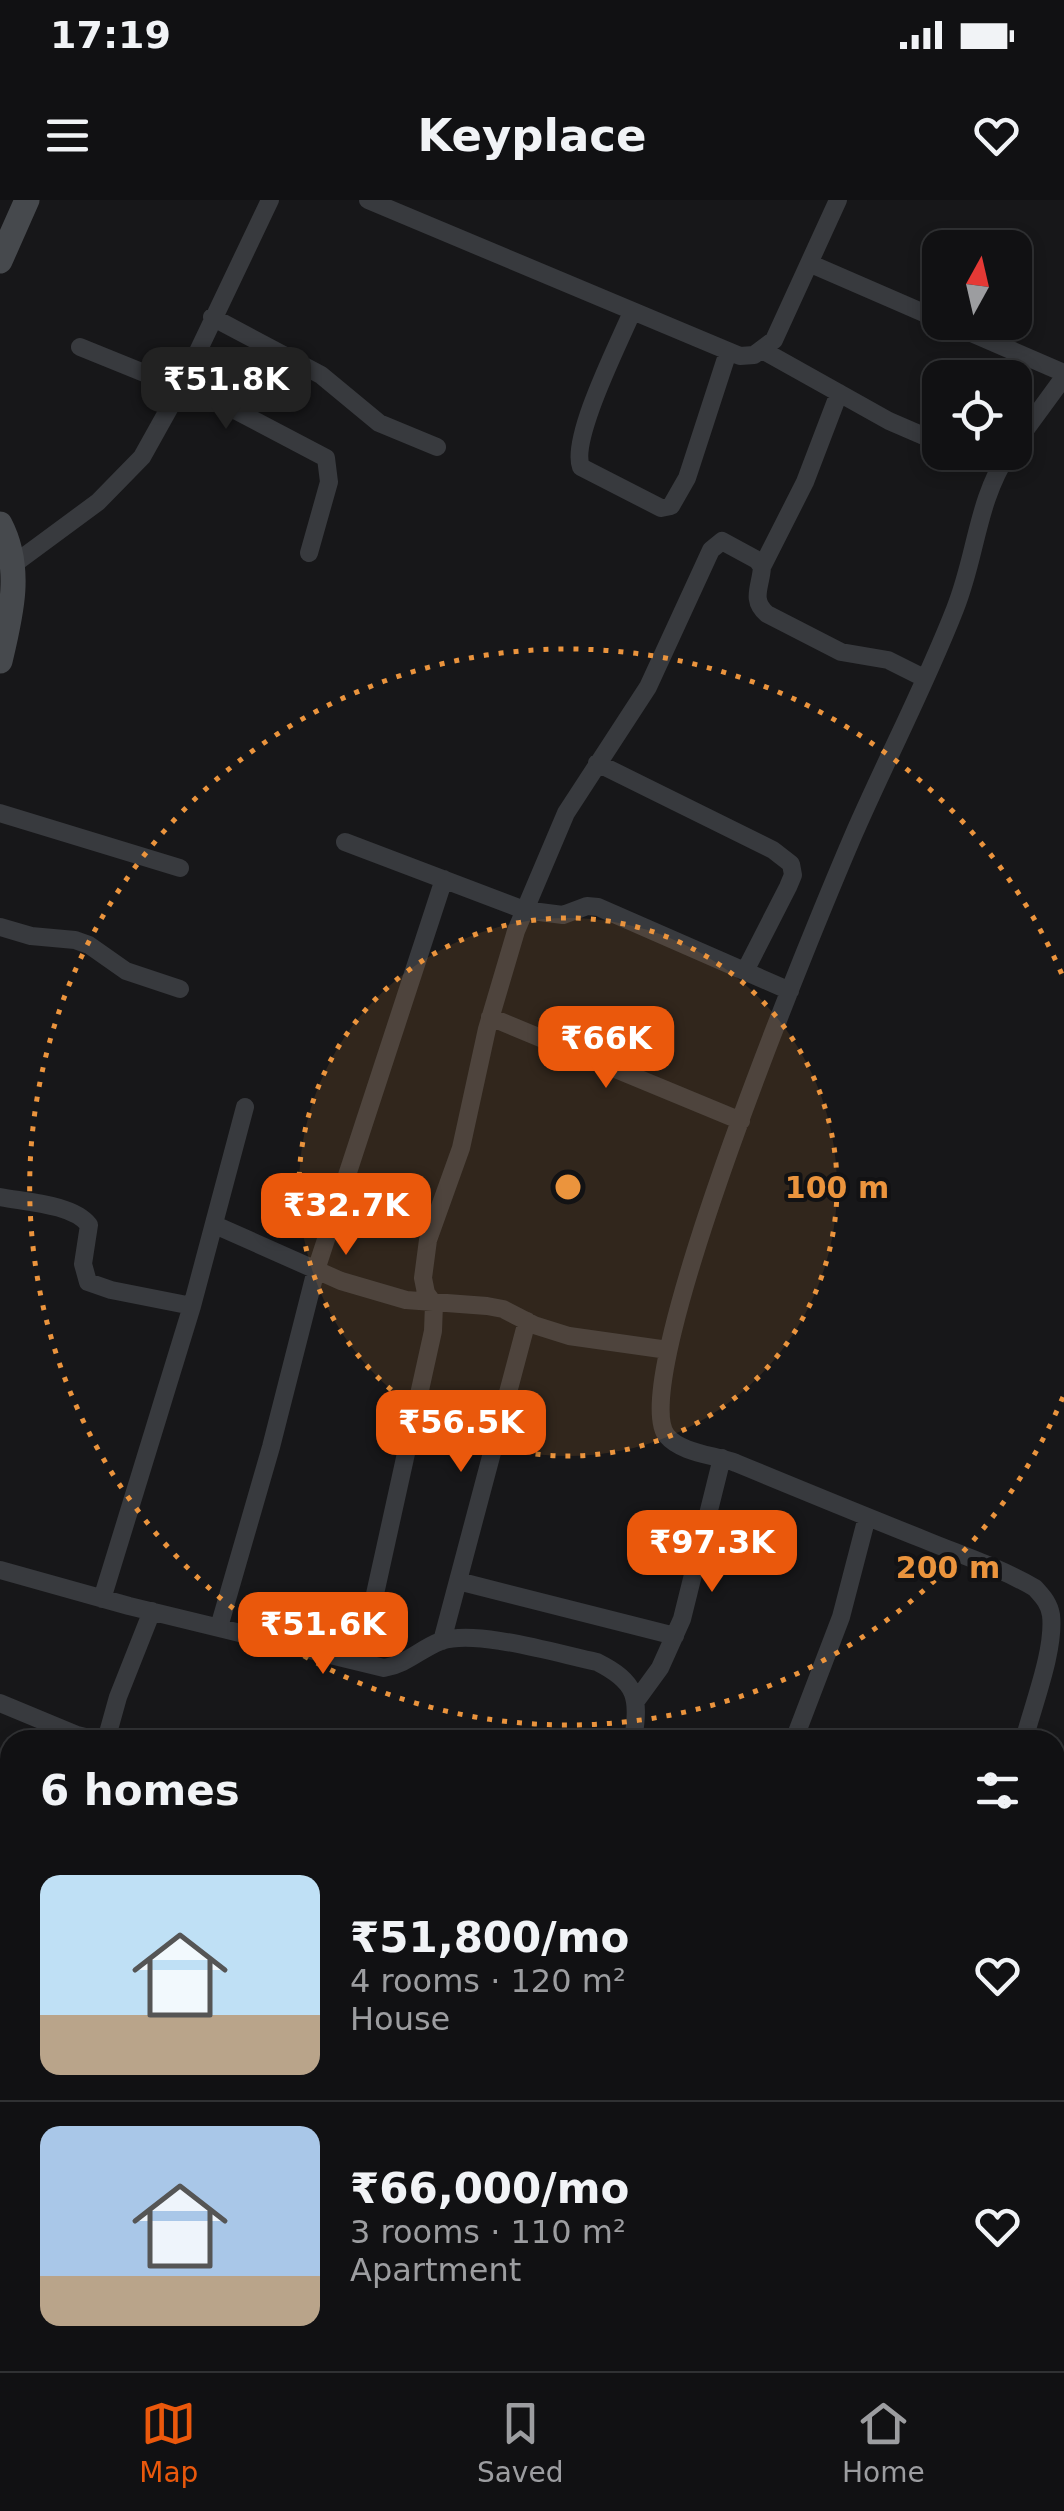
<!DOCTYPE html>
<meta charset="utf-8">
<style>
:root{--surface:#111113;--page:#1a1a1c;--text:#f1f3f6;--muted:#9c9da0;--line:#303133;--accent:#ea580c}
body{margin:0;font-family:"DejaVu Sans",sans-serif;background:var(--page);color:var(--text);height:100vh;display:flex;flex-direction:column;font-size:38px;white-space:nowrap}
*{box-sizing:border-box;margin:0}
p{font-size:32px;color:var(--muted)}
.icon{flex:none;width:55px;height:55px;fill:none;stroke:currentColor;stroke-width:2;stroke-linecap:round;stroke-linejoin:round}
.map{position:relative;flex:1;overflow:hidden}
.side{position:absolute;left:0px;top:1530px;width:1065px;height:642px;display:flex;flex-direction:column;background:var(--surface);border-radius:30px 30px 0 0;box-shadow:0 5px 15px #0003,0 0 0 2px var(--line)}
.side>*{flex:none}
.needle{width:65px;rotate:8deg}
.buttons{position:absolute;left:922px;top:30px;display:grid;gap:20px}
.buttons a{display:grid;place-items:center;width:110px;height:110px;border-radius:20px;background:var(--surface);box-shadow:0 5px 15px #0003,0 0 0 2px var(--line);font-size:50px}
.price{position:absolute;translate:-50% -85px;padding:0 22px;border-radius:20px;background:var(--accent);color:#fff;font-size:32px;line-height:65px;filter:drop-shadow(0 2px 5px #0008)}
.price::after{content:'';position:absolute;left:50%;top:60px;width:30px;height:22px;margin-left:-15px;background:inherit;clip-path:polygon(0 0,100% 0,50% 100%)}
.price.on{background:#222;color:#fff}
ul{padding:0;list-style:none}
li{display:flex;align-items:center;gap:30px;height:250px;padding:0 40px}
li+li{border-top:2px solid var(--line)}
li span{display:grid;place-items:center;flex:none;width:280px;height:200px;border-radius:20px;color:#555}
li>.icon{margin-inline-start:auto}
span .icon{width:120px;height:120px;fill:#fffc;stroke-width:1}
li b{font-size:42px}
h2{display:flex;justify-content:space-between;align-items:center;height:120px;padding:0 40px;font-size:42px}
.status{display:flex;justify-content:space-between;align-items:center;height:70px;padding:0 50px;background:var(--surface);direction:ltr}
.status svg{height:28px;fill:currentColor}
header{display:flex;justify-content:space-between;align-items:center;height:130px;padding:0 40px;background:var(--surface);font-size:45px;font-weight:600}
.menu{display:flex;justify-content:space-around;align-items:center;height:140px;border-top:2px solid var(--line);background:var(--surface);font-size:28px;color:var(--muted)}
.menu a{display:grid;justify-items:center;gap:5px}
.menu .on{color:var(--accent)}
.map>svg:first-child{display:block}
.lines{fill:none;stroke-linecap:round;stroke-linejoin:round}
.street{stroke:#383a3e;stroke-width:18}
.secondary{stroke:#46494d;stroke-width:25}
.ring{fill:none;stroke:#eb943d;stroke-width:5;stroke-dasharray:5 10}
.centre{fill:#eb943d;stroke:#121214;stroke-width:5}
.ring-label{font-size:30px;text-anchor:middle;font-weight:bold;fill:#eb943d;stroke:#121214;stroke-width:8;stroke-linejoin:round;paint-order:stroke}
</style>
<div class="status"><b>17:19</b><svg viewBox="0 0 49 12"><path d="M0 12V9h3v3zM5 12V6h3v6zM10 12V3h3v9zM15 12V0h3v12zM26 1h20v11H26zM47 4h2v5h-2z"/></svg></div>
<header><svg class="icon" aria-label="menu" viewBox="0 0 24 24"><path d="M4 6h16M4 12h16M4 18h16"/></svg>Keyplace<svg class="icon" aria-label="heart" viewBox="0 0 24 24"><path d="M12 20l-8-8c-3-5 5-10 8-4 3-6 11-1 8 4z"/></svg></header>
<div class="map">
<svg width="1064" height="2171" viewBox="0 0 1064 2171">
<rect width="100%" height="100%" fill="#171719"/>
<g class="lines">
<path class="street" d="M368,0L740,156L754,155L774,140L838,0
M811,64L940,120
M632,112C619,143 570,239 581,267L661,308L671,306L687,278L728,152
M212,117L321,175L379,223L437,247
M946,122L1064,173
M80,147L233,209L326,258L329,282L309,353
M764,151L889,221L940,243
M1015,244L1064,177
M974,252L1003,261
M1009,252C976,303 977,354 955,409C925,486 886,560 853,636C820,713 623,1184 667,1236C681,1253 715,1255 736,1263C799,1289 862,1315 925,1340C961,1355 1001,1368 1035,1388C1043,1397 1049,1403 1051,1415C1055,1450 1033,1505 1024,1540
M14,364L98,302L142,257L181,187L270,0
M762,367L805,282L839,193
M597,563L773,650L791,664L793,675L788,687L745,771
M0,613L180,668
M345,642L524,710L563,715L587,706L598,707L790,791
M0,727L31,736L75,740L89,745L126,771L180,789
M490,817L741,921
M0,997C25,1002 73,1004 89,1025L83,1064L88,1082L111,1090L192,1106
M215,1025L341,1081L406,1100L487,1106L503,1109L534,1125L569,1136L668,1150
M0,1370L129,1406L384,1468C407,1464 420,1449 441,1441C477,1429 558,1454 597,1462C637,1482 640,1498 633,1540
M458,1381L675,1436
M102,1399L192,1106L245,907
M219,1427L271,1247L316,1070L444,679
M442,1441L527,1121
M360,1462L433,1131L434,1104L426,1093L423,1078L428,1040L461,948L487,829L516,731L566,613L648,487L711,350L722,341L757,360L762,367C761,386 750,400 767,414L841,452L888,460L924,478
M636,1501L660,1468L682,1419L722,1258
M0,1503L77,1535L98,1540
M106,1540L118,1497L152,1411
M794,1540L841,1417L867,1317
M0,1649L10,1657
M1055,1659L1064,1660
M0,1700L10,1687
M0,1713L10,1717
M0,1795L10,1801
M1055,1854L1064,1835
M0,1908L10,1917
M1055,2006L1064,1992
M0,2032L10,2037
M0,2068L10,2073
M1055,2102L1064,2084
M172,2162L188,2171
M266,2162L288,2171
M857,2162L875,2171
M1037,2162L1046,2171
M201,2171L206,2162
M499,2171L503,2162
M767,2171L771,2162
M902,2171L906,2162"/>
<path class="secondary" d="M0,61L27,0
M0,324C23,368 11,415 0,461"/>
</g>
<circle cx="568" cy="987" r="269" fill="#eb943d" fill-opacity=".12"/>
<g class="ring">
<circle cx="568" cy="987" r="269"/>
<path d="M1063 1197A538 538 0 1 1 1063 777"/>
</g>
<circle cx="568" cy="987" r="15" class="centre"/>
<g class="ring-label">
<text x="837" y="998">100 m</text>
<text x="948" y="1378">200 m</text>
</g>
</svg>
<div class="buttons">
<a><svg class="needle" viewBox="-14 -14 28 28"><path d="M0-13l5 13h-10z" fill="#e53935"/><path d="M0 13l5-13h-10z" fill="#9c9da0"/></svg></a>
<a><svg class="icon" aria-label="locate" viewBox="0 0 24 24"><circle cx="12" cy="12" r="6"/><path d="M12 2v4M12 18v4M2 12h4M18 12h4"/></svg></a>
</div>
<b class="price on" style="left:226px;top:232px">₹51.8K</b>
<b class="price" style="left:606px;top:891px">₹66K</b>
<b class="price" style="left:346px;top:1058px">₹32.7K</b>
<b class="price" style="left:461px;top:1275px">₹56.5K</b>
<b class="price" style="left:712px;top:1395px">₹97.3K</b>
<b class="price" style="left:323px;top:1477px">₹51.6K</b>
<section class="side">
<h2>6 homes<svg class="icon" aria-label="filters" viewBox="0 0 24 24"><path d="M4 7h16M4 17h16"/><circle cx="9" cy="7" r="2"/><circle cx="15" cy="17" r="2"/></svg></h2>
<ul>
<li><span style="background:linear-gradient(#bfe0f5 70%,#b9a48a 0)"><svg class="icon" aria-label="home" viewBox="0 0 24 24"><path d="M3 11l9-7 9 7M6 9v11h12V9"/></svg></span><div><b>₹51,800/mo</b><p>4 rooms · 120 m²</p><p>House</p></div><svg class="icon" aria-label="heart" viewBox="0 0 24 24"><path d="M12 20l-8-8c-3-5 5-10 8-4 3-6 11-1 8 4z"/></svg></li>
<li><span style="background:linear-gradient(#a9c7e8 75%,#b9a48a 0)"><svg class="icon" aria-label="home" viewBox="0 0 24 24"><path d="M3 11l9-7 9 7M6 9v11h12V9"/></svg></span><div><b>₹66,000/mo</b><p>3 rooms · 110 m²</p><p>Apartment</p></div><svg class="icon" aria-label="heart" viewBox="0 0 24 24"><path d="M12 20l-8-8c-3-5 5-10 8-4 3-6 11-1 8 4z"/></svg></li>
</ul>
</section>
</div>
<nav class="menu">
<a class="on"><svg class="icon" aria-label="map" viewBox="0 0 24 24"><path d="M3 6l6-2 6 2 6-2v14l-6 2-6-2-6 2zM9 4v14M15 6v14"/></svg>Map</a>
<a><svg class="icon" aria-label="saved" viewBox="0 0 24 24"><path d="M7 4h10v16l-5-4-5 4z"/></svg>Saved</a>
<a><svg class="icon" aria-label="home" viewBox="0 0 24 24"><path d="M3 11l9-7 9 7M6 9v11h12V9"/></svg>Home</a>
</nav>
